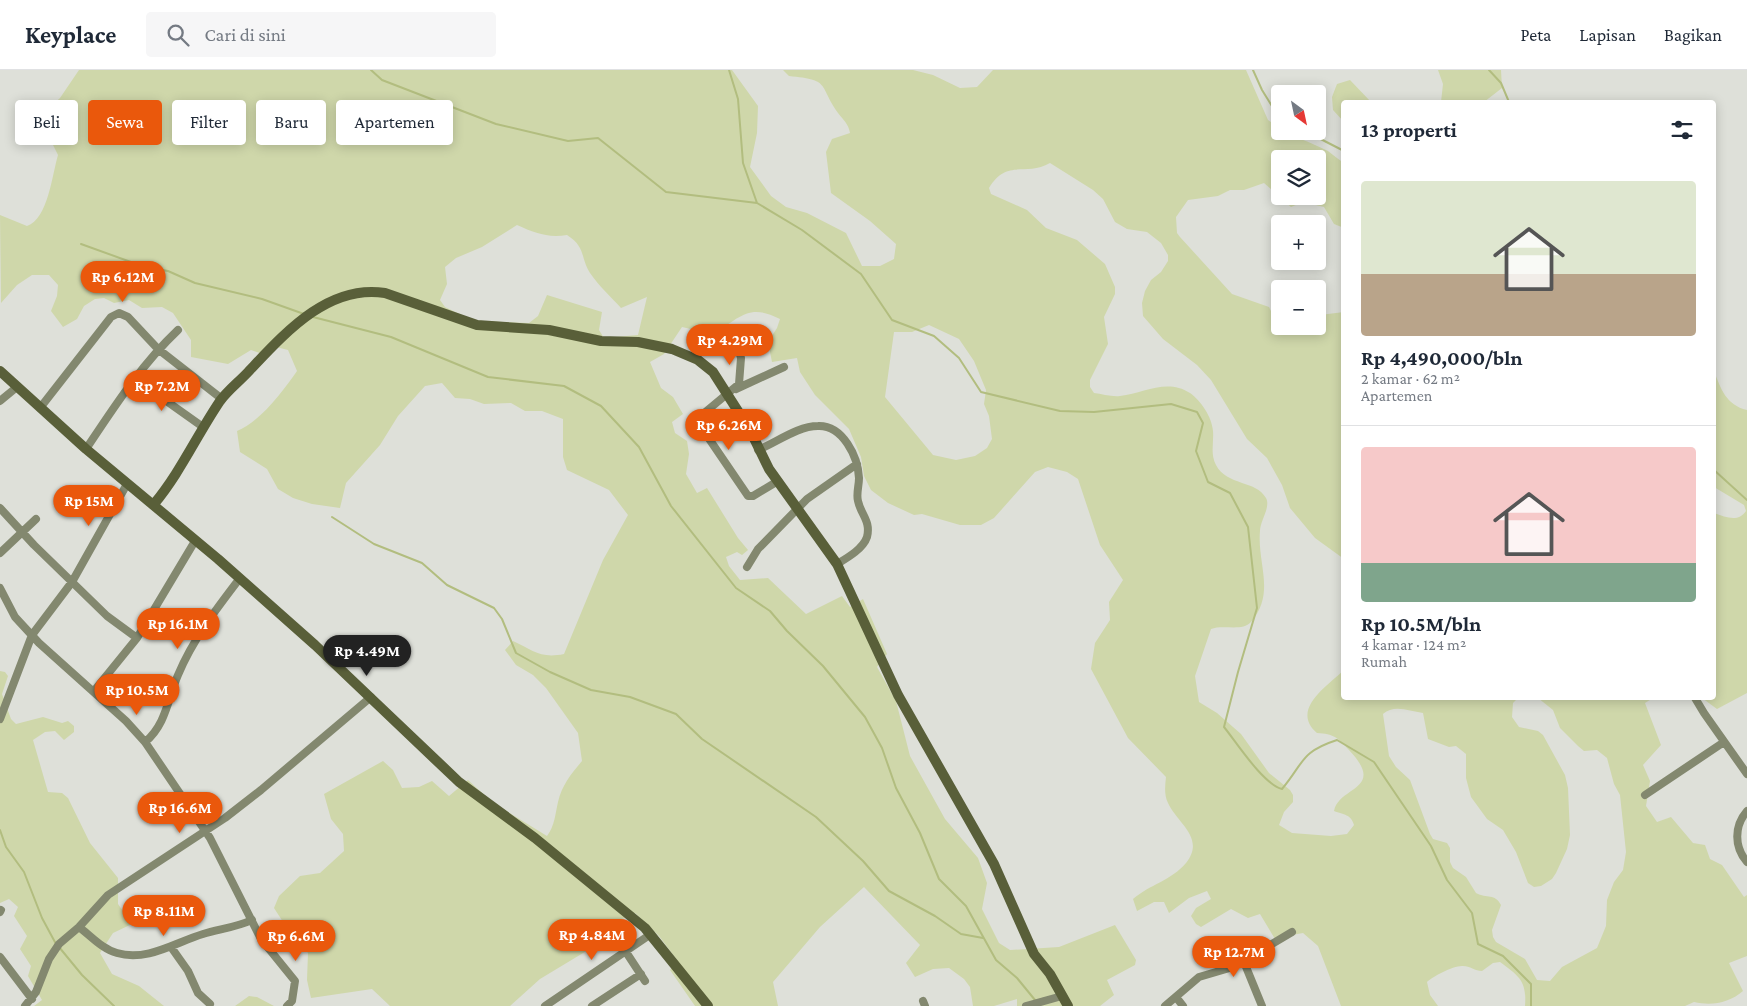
<!DOCTYPE html>
<html lang="id">
<meta charset="utf-8">
<style>
:root{--surface:#fff;--page:#f6f6f7;--text:#1f2937;--muted:#747a83;--line:#e0e1e3;--accent:#ea580c}
body{margin:0;font-family:"Crimson Pro",serif;background:var(--page);color:var(--text);height:100vh;display:flex;flex-direction:column;font-size:19px;white-space:nowrap}
*{box-sizing:border-box;margin:0}
p{font-size:16px;color:var(--muted)}
.icon{flex:none;width:28px;height:28px;fill:none;stroke:currentColor;stroke-width:2;stroke-linecap:round;stroke-linejoin:round}
.map{position:relative;flex:1;overflow:hidden}
.side{position:absolute;left:1341px;top:30px;width:375px;height:600px;display:flex;flex-direction:column;background:var(--surface);border-radius:5px;box-shadow:0 2px 12px #0003}
.side>*{flex:none}
.guide{position:absolute;left:15px;top:30px;width:475px;height:45px;display:flex;gap:10px}
.needle{width:32px;rotate:147deg}
.buttons{position:absolute;left:1271px;top:15px;display:grid;gap:10px}
.buttons a{display:grid;place-items:center;width:55px;height:55px;border-radius:5px;background:var(--surface);box-shadow:0 2px 12px #0003;font-size:25px}
.price{position:absolute;translate:-50% -42px;padding:0 11px;border-radius:18px;background:var(--accent);color:#fff;font-size:16px;line-height:32px;filter:drop-shadow(0 1px 2px #0008)}
.price::after{content:'';position:absolute;left:50%;top:30px;width:15px;height:11px;margin-left:-8px;background:inherit;clip-path:polygon(0 0,100% 0,50% 100%)}
.price.on{background:#222;color:#fff}
ul{padding:0;list-style:none}
li{display:grid;align-content:center;gap:10px;height:265px;padding:0 20px}
li+li{border-top:1px solid var(--line)}
li span{display:grid;place-items:center;height:155px;border-radius:5px;color:#555}
li>.icon{margin-inline-start:auto}
span .icon{width:90px;height:90px;fill:#fffc;stroke-width:1}
li b{font-size:21px}
h2{display:flex;justify-content:space-between;align-items:center;height:60px;padding:0 20px;font-size:21px}
.chip{padding:0 18px;border-radius:5px;background:var(--surface);box-shadow:0 2px 12px #0003;font-size:18px;line-height:45px}
.chip.on{background:var(--accent);color:#fff}
header{display:flex;align-items:center;gap:30px;box-sizing:border-box;height:70px;padding:0 25px;background:var(--surface);border-bottom:1px solid var(--line)}
header strong{font-size:24px}
nav{display:flex;gap:28px;margin-inline-start:auto;font-size:18px}
.search{width:350px;height:45px;background:var(--page);display:flex;align-items:center;gap:12px;box-sizing:border-box;padding:0 18px;border-radius:5px;color:var(--muted);font-size:19px}
.map>svg:first-child{display:block}
.green{fill:#cfd7aa;fill-rule:evenodd}
.lines{fill:none;stroke-linecap:round;stroke-linejoin:round}
.stream{stroke:#b2bd7f;stroke-width:2}
.street{stroke:#83886f;stroke-width:8}
.secondary{stroke:#595f39;stroke-width:10}
</style>
<header>
<strong>Keyplace</strong>
<div class="search"><svg class="icon" aria-label="search" viewBox="0 0 24 24"><circle cx="10" cy="10" r="6"/><path d="M15 15l6 6"/></svg>Cari di sini</div>
<nav><a>Peta</a><a>Lapisan</a><a>Bagikan</a></nav>
</header>
<div class="map">
<svg width="1747" height="936" viewBox="0 0 1747 936">
<rect width="100%" height="100%" fill="#dee0d9"/>
<path class="green" d="M79,0H732L758,36L757,63L750,97L771,126L786,137L807,143L846,163L862,196H880L894,189L896,174L870,151L831,123L826,82L832,69L850,63C848,53 844,51 838,43C818,14 831,10 789,6L783,0H913L933,5L960,18L977,17L993,0H1246L1268,50L1280,58V61C1284,61 1322,78 1328,81C1333,85 1338,89 1344,93V158L1334,154L1324,137L1303,132L1291,137L1264,113L1244,120H1230L1218,126L1188,130L1176,147L1177,163L1180,167L1232,224L1269,237L1275,249L1280,253V256H1318V243L1320,245L1344,242V489L1315,468L1290,438L1282,415L1267,388L1247,369L1211,310L1197,295L1163,269L1143,246L1142,233L1145,221L1151,210L1161,202L1168,191V185L1161,173L1147,162L1127,159L1115,152L1103,129L1093,120L1050,93C1026,107 1007,88 989,118L991,124L1027,140L1046,158L1077,170L1105,194L1115,217V224L1104,247L1108,274L1090,310V317L1094,323C1102,324 1112,327 1120,326C1144,323 1167,308 1190,323C1201,331 1212,347 1213,361C1214,373 1210,384 1216,395C1227,416 1256,410 1266,428C1271,437 1260,451 1260,461C1257,494 1276,523 1251,552C1242,562 1223,554 1211,559L1195,606L1199,632L1217,643L1241,664L1269,703L1290,720L1293,725V732L1284,742L1279,755L1292,763L1331,766L1347,764L1354,755C1351,744 1344,745 1334,741C1339,716 1387,720 1349,680C1337,667 1334,664 1317,663C1290,640 1327,616 1344,600V628H1523L1517,629L1513,633L1512,647L1519,657L1538,661L1543,665L1565,705L1568,718L1570,765L1567,779L1556,803L1552,809L1541,816L1534,817L1528,813L1516,782L1503,760L1487,749L1471,727L1466,708V684L1456,676L1449,677L1428,669L1423,643C1409,641 1394,634 1383,644L1389,686L1396,697L1410,710L1430,764L1433,769L1447,773L1450,778V792L1453,798L1466,807L1476,823C1487,829 1495,823 1501,835L1492,860L1493,867L1496,872L1525,889L1537,910L1550,911L1562,897L1597,878L1606,856L1607,830L1614,812L1623,800L1626,782L1620,725L1614,714L1607,688L1597,680L1584,681L1578,676L1560,658L1553,640L1538,628H1653L1645,633L1661,675L1643,695L1650,711L1646,736L1657,752L1671,747L1693,773L1705,775L1710,789L1722,795L1744,827L1747,825V886L1729,893L1743,921C1729,933 1712,936 1694,932L1685,936H1525C1527,911 1519,906 1500,892L1493,893L1482,901C1475,901 1470,896 1463,896C1454,895 1432,907 1427,912L1430,925L1438,936H1341L1318,876L1303,863L1292,865L1278,874L1260,844L1248,848L1231,839L1201,857L1196,854L1191,846L1196,838L1211,829L1207,821L1189,828L1169,843L1164,832H1154L1137,841L1133,829C1149,815 1172,810 1186,793C1206,768 1177,753 1168,733C1164,725 1165,716 1166,707L1128,668L1091,599L1095,573L1110,550L1109,532L1123,510L1100,475L1078,409L1067,402L1048,397L1035,402L994,448L981,455H960L922,444L914,445L888,433L871,420L864,406L861,387L849,359L815,325L800,302L797,288L772,292L768,272L777,258L780,249C749,233 741,247 713,264L682,257L664,284L650,292L661,318L673,327L683,344L672,352L675,363L687,371L689,384L686,404L697,423L707,418L738,468L748,480L742,485L737,482L726,487L729,496L740,510L768,508L806,544L842,526L850,537L863,529L887,584L877,597L896,631L910,686L945,749L978,788L987,813L982,839L999,873L1010,880L1059,877L1115,855L1136,890L1135,895L1107,910L1114,925L1100,936H1017V929L994,936H973L970,917L964,909L949,898L933,899L915,907L906,893L920,875L864,817L820,857L773,912L778,936H695L670,900L677,890L659,866L635,843L622,849L610,859L608,868L540,909L510,936H390L372,919L311,928L307,910L308,883L296,864L285,855L274,838L279,826L300,806L320,803L344,781L343,764L331,749L324,724L383,691L393,700L402,718L419,717L432,711L449,726L468,710L492,732L547,766C555,755 555,745 558,732C562,715 571,704 582,691L578,663L546,618L533,605L516,595L505,580L513,571C533,580 540,589 564,584L603,490L628,445L609,420L567,400L563,387V349L542,341H525L511,333L484,334L470,329L455,328L442,313L425,316L398,346L380,375L346,413L340,438L312,434L293,428L278,419L267,399L240,382L237,361C260,352 283,321 297,301L288,280L276,277L268,286L251,280L228,294L191,287V270L173,243L162,237L142,238L129,230L114,233L104,228L95,229L84,236L77,249L63,257L51,241L57,226L58,215L49,205H32L17,215L1,233L0,145L27,156C48,149 52,105 58,85L43,55V48L45,42L60,28ZM1280,89H1318V126H1280ZM517,155C535,163 547,168 567,165C586,177 580,187 590,203C599,216 611,227 621,238L647,227L638,265L604,268L599,260L602,242L547,225L538,246L529,253L474,251L445,237L440,230L447,214L445,197L456,188L482,177ZM929,255L959,269L974,291L986,320L984,334L989,346L992,369L987,378L975,386L956,390L933,385L885,327L894,262H912Z
M1438,0H1501L1502,18L1484,32H1441L1443,14Z
M1350,10L1371,32H1344V52L1333,40L1332,27L1337,14Z
M1714,301C1721,319 1726,335 1747,340V623L1717,639L1702,628H1714V443C1726,447 1738,453 1746,441L1744,435L1714,417Z
M0,601L5,602L8,606L2,624L11,649L16,654L43,647L62,653L68,651L74,656V662L64,670L55,661L45,662L33,670L48,722L62,723L68,728L90,773L118,808V834L132,854L113,863L100,883L112,904L139,916L164,936H34L42,930L28,906L31,896L20,879L27,866L14,846L18,837L9,829L0,833Z
M249,926L257,927L274,936H235Z"/>
<g class="lines">
<path class="stream" d="M371,0L382,10L496,54L568,71L598,68L666,122L757,133
M729,0L738,29L743,93L757,133L802,160L861,204L892,250L934,266L959,288L981,322L1060,341L1094,342L1171,334L1197,342L1203,353L1196,381L1208,412L1230,423L1248,457L1257,538L1238,602L1224,657C1237,673 1263,714 1282,719C1304,693 1300,682 1337,670L1374,692L1431,776L1447,810L1472,843L1478,874L1503,886L1531,914V936
M1253,0L1262,20L1280,49
M1489,0L1501,13L1509,32
M1305,61L1344,81
M81,174L142,196L168,201L195,213L262,229L304,244
M313,247L391,267L488,307L564,316L601,336L639,377L671,436L736,518L770,541L787,561L823,596L865,647L882,678L896,718L920,763L939,809L966,836L996,890L1017,908L1035,930
M1714,400L1747,430
M332,447L374,474L422,493L447,515L494,538L502,549L516,583L550,602L591,620L630,627L676,644L702,669L816,747L863,791L889,821L935,846L961,864L983,868
M0,760L6,777L24,802L42,848L56,874
M59,877L82,905L114,936"/>
<path class="street" d="M736,270L741,288L739,314L703,344L699,354L748,426H753L778,411
M134,308L203,357
M736,319L784,297
M0,331L17,317
M40,338L111,247L119,243L128,247L158,279L222,329
M86,379C114,337 141,295 178,260
M758,380C777,372 798,356 818,356C843,355 858,387 859,408C859,416 856,424 858,431C861,445 871,451 867,467C863,479 847,488 837,494
M0,438L34,475L107,546L137,568
M0,483L36,449
M747,497L758,479L807,429L857,394
M0,518L15,547L39,573L126,651L145,672L210,768L261,869L295,911L292,931L287,936
M94,621L137,568L195,471
M1695,628L1704,643L1747,704
M0,649L32,565L72,512L127,414
M145,672C166,655 168,628 178,605C193,569 217,538 240,508
M1645,725L1724,672
M1747,741C1734,756 1734,777 1747,792
M0,842L1,840
M79,857C91,866 102,879 117,883C147,892 176,872 203,864C220,859 237,857 252,850
M171,877L188,901L198,923L210,934
M626,882L645,911
M0,887L32,929
M1244,892L1262,936
M1176,927L1183,936
M923,931L925,936
M25,936L36,922L49,889L59,874L79,857L108,825L225,748L261,720L371,627
M545,936L651,864
M592,936L641,904
M1026,936L1062,926
M1165,936L1199,907L1233,897L1292,862"/>
<path class="secondary" d="M0,301L86,379L218,489L315,575L459,712L535,768L645,858L708,936
M154,434C180,403 197,365 220,331C228,320 240,311 249,301C285,263 328,214 385,223L477,255L549,260L601,271L638,272L672,279L698,290L713,302L750,360L769,399L837,494L898,625L994,794L1034,884L1050,904L1068,936"/>
</g>
</svg>
<div class="buttons">
<a><svg class="needle" viewBox="-14 -14 28 28"><path d="M0-13l5 13h-10z" fill="#e53935"/><path d="M0 13l5-13h-10z" fill="#747a83"/></svg></a>
<a><svg class="icon" aria-label="layers" viewBox="0 0 24 24"><path d="M12 4l9 5-9 5-9-5zM3 14l9 5 9-5"/></svg></a>
<a>+</a>
<a>−</a>
</div>
<b class="price" style="left:123px;top:233px">Rp 6.12M</b>
<b class="price" style="left:730px;top:296px">Rp 4.29M</b>
<b class="price" style="left:162px;top:342px">Rp 7.2M</b>
<b class="price" style="left:729px;top:381px">Rp 6.26M</b>
<b class="price" style="left:89px;top:457px">Rp 15M</b>
<b class="price" style="left:178px;top:580px">Rp 16.1M</b>
<b class="price on" style="left:367px;top:607px">Rp 4.49M</b>
<b class="price" style="left:137px;top:646px">Rp 10.5M</b>
<b class="price" style="left:180px;top:764px">Rp 16.6M</b>
<b class="price" style="left:164px;top:867px">Rp 8.11M</b>
<b class="price" style="left:592px;top:891px">Rp 4.84M</b>
<b class="price" style="left:296px;top:892px">Rp 6.6M</b>
<b class="price" style="left:1234px;top:908px">Rp 12.7M</b>
<div class="guide">
<a class="chip">Beli</a>
<a class="chip on">Sewa</a>
<a class="chip">Filter</a>
<a class="chip">Baru</a>
<a class="chip">Apartemen</a>
</div>
<section class="side">
<h2>13 properti<svg class="icon" aria-label="filters" viewBox="0 0 24 24"><path d="M4 7h16M4 17h16"/><circle cx="9" cy="7" r="2"/><circle cx="15" cy="17" r="2"/></svg></h2>
<ul>
<li><span style="background:linear-gradient(#dfe7d0 60%,#b9a48a 0)"><svg class="icon" aria-label="home" viewBox="0 0 24 24"><path d="M3 11l9-7 9 7M6 9v11h12V9"/></svg></span><div><b>Rp 4,490,000/bln</b><p>2 kamar · 62 m²</p><p>Apartemen</p></div></li>
<li><span style="background:linear-gradient(#f6c9c9 75%,#7fa58c 0)"><svg class="icon" aria-label="home" viewBox="0 0 24 24"><path d="M3 11l9-7 9 7M6 9v11h12V9"/></svg></span><div><b>Rp 10.5M/bln</b><p>4 kamar · 124 m²</p><p>Rumah</p></div></li>
</ul>
</section>
</div>
